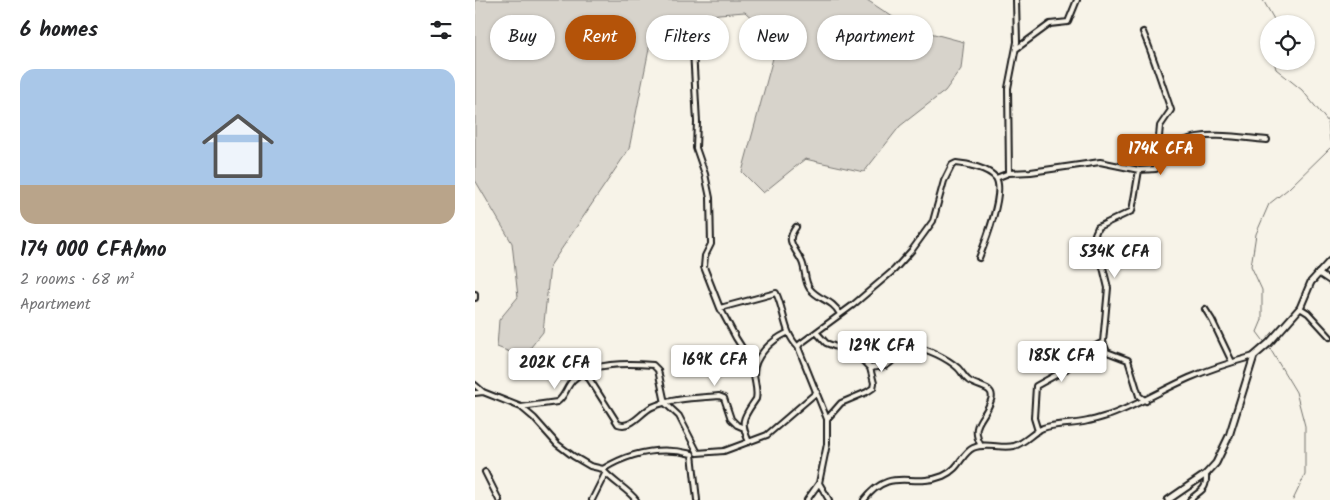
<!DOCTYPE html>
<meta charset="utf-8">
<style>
:root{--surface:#fff;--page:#f6f6f6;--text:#202124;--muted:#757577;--line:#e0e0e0;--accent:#b45309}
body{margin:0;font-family:Kalam,sans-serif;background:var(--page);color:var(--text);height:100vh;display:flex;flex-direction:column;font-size:19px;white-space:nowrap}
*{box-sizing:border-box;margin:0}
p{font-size:16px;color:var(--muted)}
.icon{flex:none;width:28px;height:28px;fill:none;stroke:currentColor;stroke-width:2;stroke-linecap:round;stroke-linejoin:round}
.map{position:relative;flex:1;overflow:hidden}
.sheet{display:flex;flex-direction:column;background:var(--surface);width:475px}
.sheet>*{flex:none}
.top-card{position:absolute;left:15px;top:15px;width:475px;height:45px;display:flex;gap:10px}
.tools{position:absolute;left:785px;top:15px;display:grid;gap:10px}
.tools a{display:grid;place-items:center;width:55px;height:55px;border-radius:50%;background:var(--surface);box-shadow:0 1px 4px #0004;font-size:25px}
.price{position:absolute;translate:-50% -42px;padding:0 11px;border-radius:5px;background:#fff;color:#222;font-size:16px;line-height:32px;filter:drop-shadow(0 1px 2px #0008)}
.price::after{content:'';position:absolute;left:50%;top:30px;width:15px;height:11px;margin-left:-8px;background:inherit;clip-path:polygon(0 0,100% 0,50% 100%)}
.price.selected{background:var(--accent);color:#fff}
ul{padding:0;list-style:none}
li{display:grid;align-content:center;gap:10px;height:265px;padding:0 20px}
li+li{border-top:1px solid var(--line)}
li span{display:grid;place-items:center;height:155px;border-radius:15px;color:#555}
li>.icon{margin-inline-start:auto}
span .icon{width:90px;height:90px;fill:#fffc;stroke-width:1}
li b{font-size:21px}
h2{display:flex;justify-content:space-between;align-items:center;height:60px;padding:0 20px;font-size:21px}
.pill{padding:0 18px;border-radius:22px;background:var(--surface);box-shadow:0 1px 4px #0004;font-size:18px;line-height:45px}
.pill.selected{background:var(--accent);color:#fff}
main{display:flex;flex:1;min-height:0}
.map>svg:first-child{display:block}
.green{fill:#d7d3cb;stroke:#7a7874}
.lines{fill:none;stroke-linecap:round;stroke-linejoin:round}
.stream{stroke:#72716c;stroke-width:1}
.minor-casing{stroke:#1c1c1c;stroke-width:8}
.tertiary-casing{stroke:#1c1c1c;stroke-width:9}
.minor{stroke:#f7f3e8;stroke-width:4}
.tertiary{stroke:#f7f3e8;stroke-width:5}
</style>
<main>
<section class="sheet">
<h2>6 homes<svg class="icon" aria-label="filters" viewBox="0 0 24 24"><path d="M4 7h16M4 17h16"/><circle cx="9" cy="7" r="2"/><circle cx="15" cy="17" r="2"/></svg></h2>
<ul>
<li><span style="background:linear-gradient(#a9c7e8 75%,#b9a48a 0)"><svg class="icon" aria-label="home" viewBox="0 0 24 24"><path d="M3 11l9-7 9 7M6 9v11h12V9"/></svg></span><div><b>174 000 CFA/mo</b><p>2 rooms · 68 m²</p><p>Apartment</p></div></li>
</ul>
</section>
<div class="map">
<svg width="855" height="500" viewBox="0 0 855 500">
<rect width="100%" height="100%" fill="#f7f3e8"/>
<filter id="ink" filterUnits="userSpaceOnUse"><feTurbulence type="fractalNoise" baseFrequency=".02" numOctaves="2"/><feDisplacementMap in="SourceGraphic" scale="10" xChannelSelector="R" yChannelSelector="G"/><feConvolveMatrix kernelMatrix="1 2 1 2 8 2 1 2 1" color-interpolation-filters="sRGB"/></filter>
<g filter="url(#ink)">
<path class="green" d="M0,0H392L433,27L489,42L486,69L470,91L425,126L389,172L330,159L288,193L267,172L298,58L293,33L270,12L244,14L203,22L176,39L154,149L75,266L68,332L48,357L22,347L24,320L43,297L37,243L0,180Z"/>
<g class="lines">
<path class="stream" d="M788,0L800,21L799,24
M794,44V48
M799,61L801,69L827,90L853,122L855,141
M791,344L782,332L787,320V290L776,266L781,234L794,204L813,189L855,148
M794,347L821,392L830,426V475L818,500"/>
<g class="minor-casing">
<path id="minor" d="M237,46L221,48L218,50L222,122L221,148L230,174L235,198L236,244L230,256L229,267L245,308L261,338L268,349L282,361
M541,49L575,24L593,22L602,0
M683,154L702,153L709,141C729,131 770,138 792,140
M664,170L657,211L623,227L620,234L633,288L628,342L632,352L653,360L664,396L671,401
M534,173L533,88L542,42L541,0
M521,178L534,173L556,172L625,162L664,170L681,169L685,126L696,110C687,84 679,58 668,32
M321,227C318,231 315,236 316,241C318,249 324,255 327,262C331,271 329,281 335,289C345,301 357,299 365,314
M843,273L855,281
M0,294V298
M245,308L301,293C310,311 308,332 323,347
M825,308L833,313L855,337
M730,309L737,320L757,362
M342,333L351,343L382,355L395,368L399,383L398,388L392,392L366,403L352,419
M395,368C399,367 406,367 410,366C422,361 423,347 438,347C452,348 473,359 483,368C487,372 489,377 493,380C500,387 521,386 516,400C510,420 494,423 506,446
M110,372L143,424C157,429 166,412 177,407C198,398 222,398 244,396L249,398L256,419L262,425L269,428
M0,385L8,392
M0,393L8,392L46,407L59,418L82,444L98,456L115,466L128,469C156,452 185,446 217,454L222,500
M46,407L82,402C90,397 91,387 98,380C115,362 155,363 178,365L183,370L190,403L204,416L223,453
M563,431L559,418L561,386L590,370L617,348L628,342
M274,442C264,420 269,417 281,399C283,391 280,384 279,375C278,357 297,340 312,333
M222,453L249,451L292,435L342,392
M128,469C131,477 153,489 161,500
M10,472L24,500
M117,500L130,474
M332,500L344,483
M354,500L344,483L352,444V419L323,347L325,344L378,305L419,270L437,250L458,221L469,181L477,165L481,163C492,164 513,168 521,178C530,192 510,243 504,258
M389,500C416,465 436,489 468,476C485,469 486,454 498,448C510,442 526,449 539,446C550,443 558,432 568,428C582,423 598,425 613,421C620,420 628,417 635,415C663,405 687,390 714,378C735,369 757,362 779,356
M715,500C726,489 732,491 731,474"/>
</g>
<g class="tertiary-casing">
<path id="tertiary" d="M693,500L731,474L741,463L754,436L779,356L794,343L825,308L836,282L855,261"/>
</g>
<use href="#minor" class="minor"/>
<use href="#tertiary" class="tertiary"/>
</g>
</g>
</svg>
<div class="tools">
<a><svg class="icon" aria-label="locate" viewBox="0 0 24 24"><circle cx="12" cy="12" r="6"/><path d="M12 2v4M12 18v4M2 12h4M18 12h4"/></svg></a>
</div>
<b class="price selected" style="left:686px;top:176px">174K CFA</b>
<b class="price" style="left:640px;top:279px">534K CFA</b>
<b class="price" style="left:407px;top:373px">129K CFA</b>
<b class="price" style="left:587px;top:383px">185K CFA</b>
<b class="price" style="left:240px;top:387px">169K CFA</b>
<b class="price" style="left:80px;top:390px">202K CFA</b>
<div class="top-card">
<a class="pill">Buy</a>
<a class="pill selected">Rent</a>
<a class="pill">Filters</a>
<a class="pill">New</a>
<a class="pill">Apartment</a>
</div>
</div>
</main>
